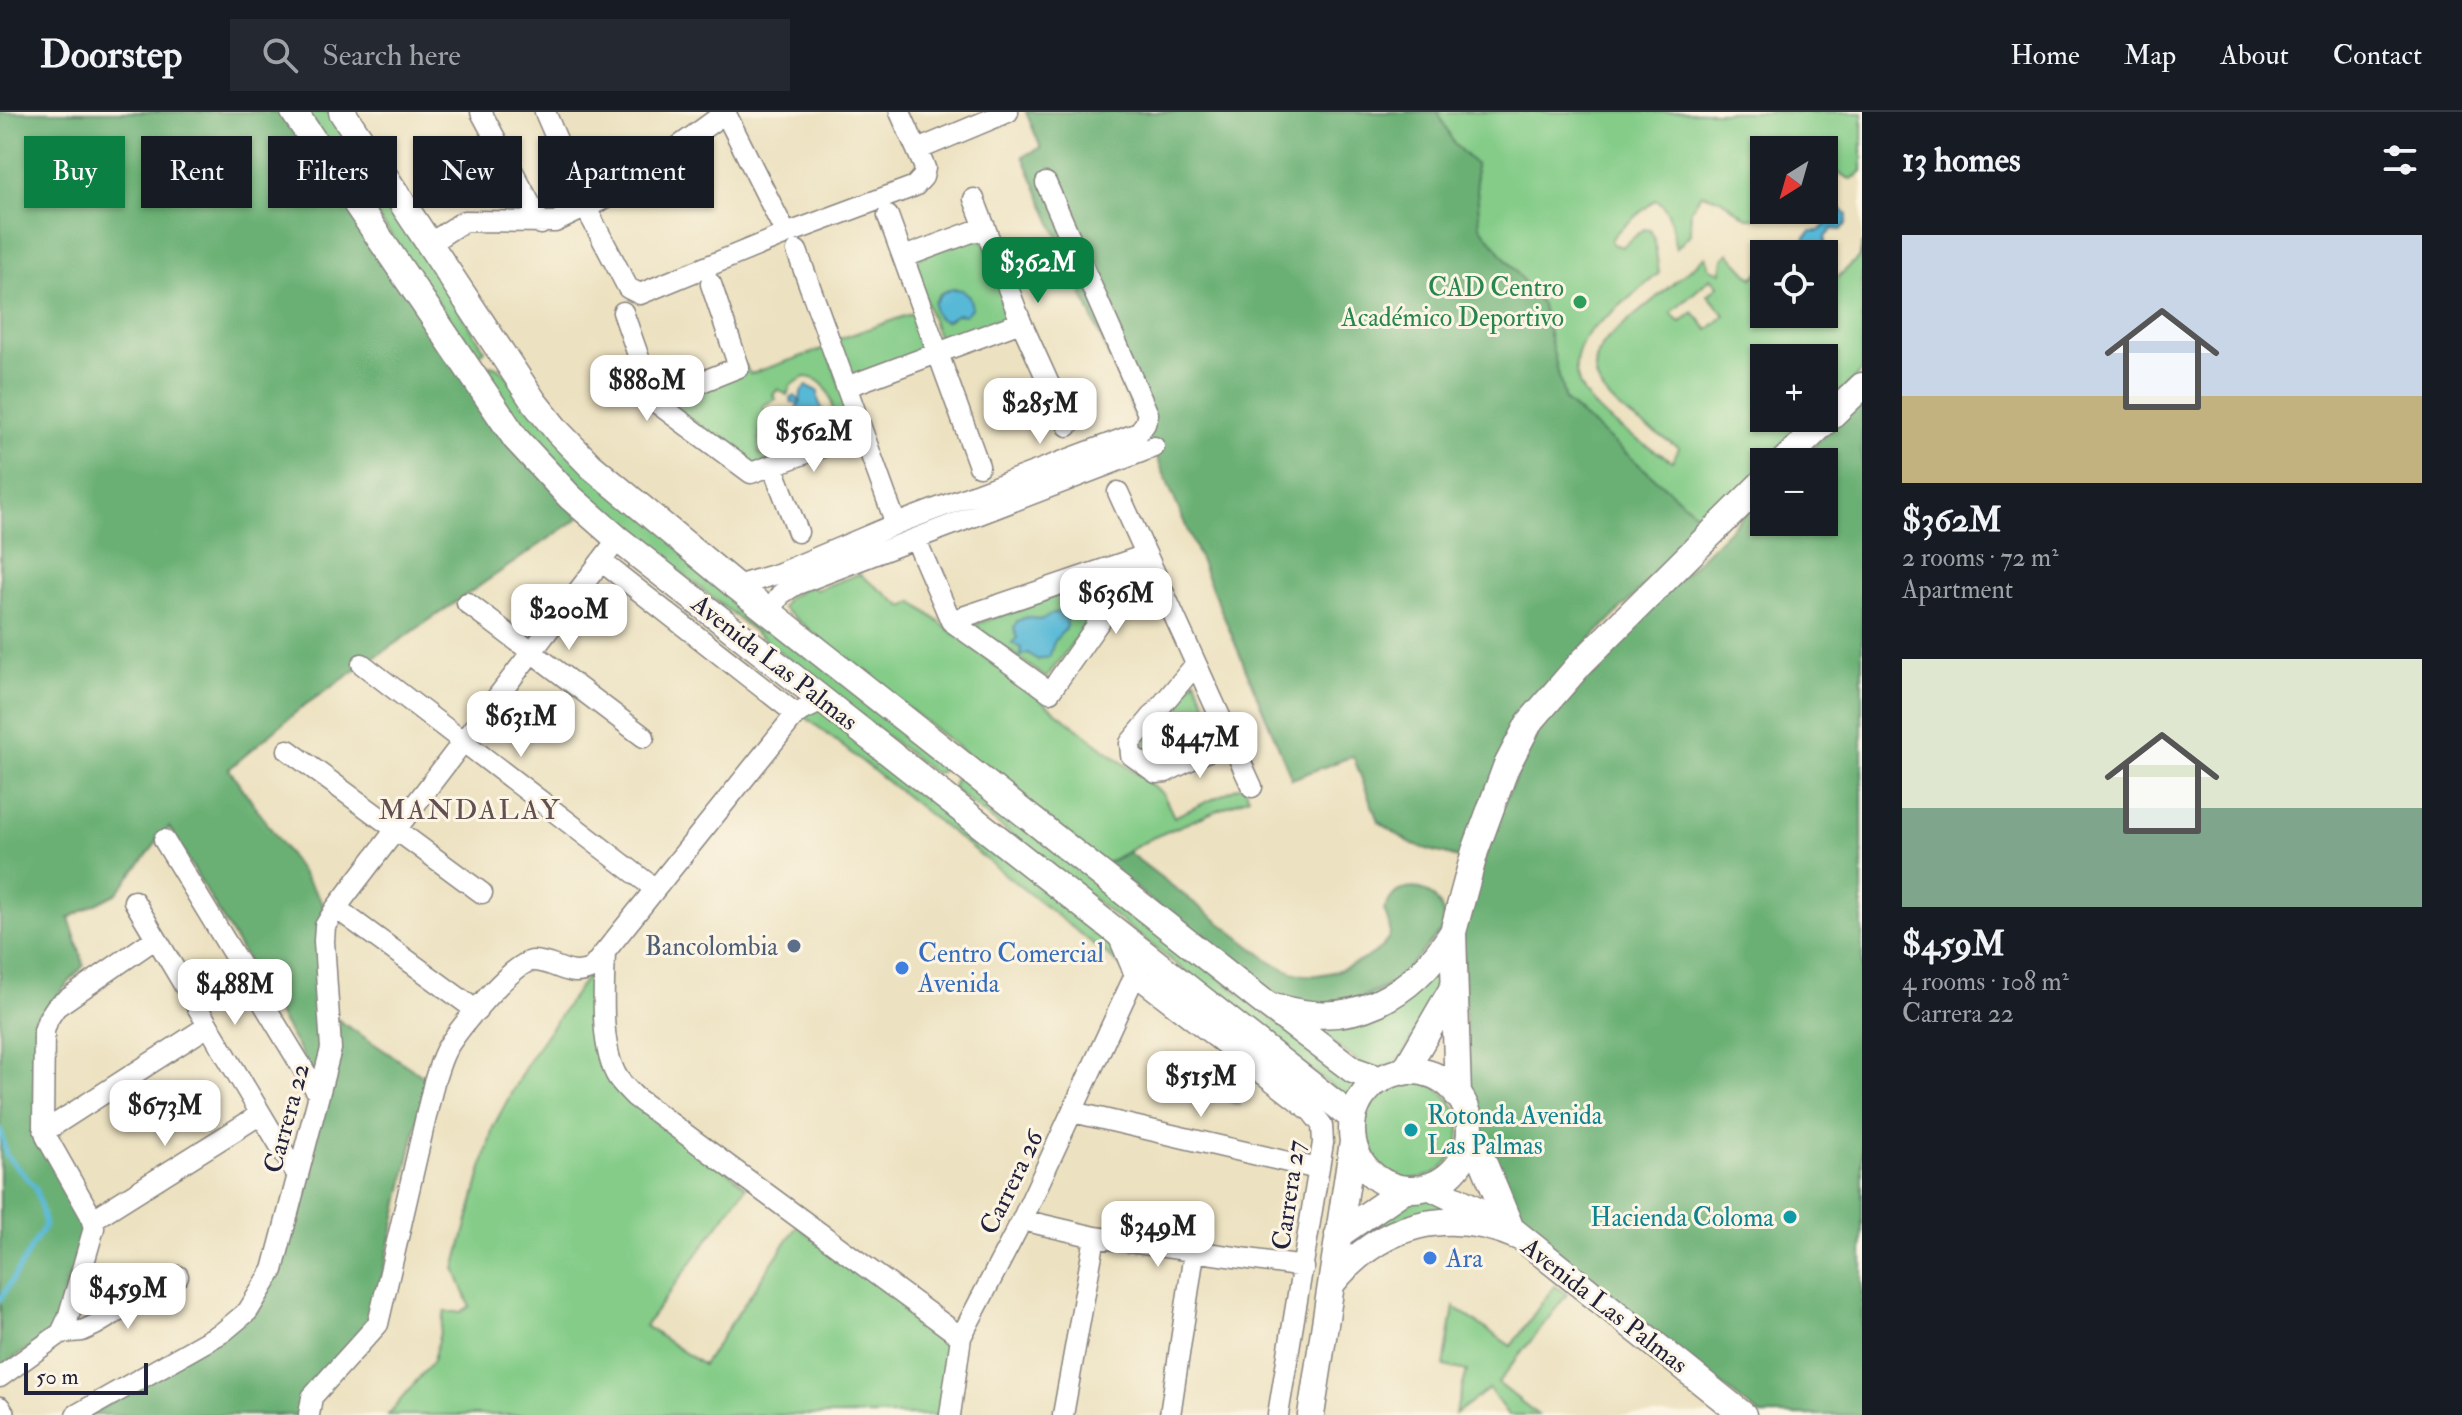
<!DOCTYPE html>
<meta charset="utf-8">
<style>
:root{--surface:#171b24;--page:#242831;--text:#f1f3f6;--muted:#9ea1a6;--line:#363941;--accent:#0b8043}
body{margin:0;font-family:"IM FELL Double Pica",serif;background:var(--page);color:var(--text);height:100vh;display:flex;flex-direction:column;font-size:30px;white-space:nowrap}
*{box-sizing:border-box;margin:0}
p{font-size:26px;color:var(--muted)}
.icon{flex:none;width:44px;height:44px;fill:none;stroke:currentColor;stroke-width:2;stroke-linecap:round;stroke-linejoin:round}
.map{position:relative;flex:1;overflow:hidden}
.side{display:flex;flex-direction:column;background:var(--surface);width:600px}
.side>*{flex:none}
.guide{position:absolute;left:24px;top:24px;width:760px;height:72px;display:flex;gap:16px}
.needle{width:52px;rotate:217deg}
.buttons{position:absolute;left:1750px;top:24px;display:grid;gap:16px}
.buttons a{display:grid;place-items:center;width:88px;height:88px;border-radius:0px;background:var(--surface);box-shadow:0 2px 6px #0004;font-size:40px}
.scale{position:absolute;left:24px;bottom:20px;width:124px;box-sizing:border-box;padding-left:8px;border:4px solid #22223b;border-top:0;font-size:22px;line-height:28px;white-space:nowrap;color:#22223b;-webkit-text-stroke:6px #fcf5e5;paint-order:stroke}
.price{position:absolute;translate:-50% -68px;padding:0 18px;border-radius:16px;background:#fff;color:#222;font-size:26px;line-height:52px;filter:drop-shadow(0 2px 4px #0008)}
.price::after{content:'';position:absolute;left:50%;top:48px;width:24px;height:18px;margin-left:-12px;background:inherit;clip-path:polygon(0 0,100% 0,50% 100%)}
.price.current{background:var(--accent);color:#fff}
ul{padding:0;list-style:none}
li{display:grid;align-content:center;gap:16px;height:424px;padding:0 40px}
li span{display:grid;place-items:center;height:248px;border-radius:0px;color:#555}
li>.icon{margin-inline-start:auto}
span .icon{width:144px;height:144px;fill:#fffc;stroke-width:1}
li b{font-size:34px}
h2{display:flex;justify-content:space-between;align-items:center;height:96px;padding:0 40px;font-size:34px}
.chip{padding:0 28px;border-radius:0px;background:var(--surface);box-shadow:0 2px 6px #0004;font-size:28px;line-height:72px}
.chip.current{background:var(--accent);color:#fff}
header{display:flex;align-items:center;gap:48px;box-sizing:border-box;height:112px;padding:0 40px;background:var(--surface);border-bottom:2px solid var(--line)}
header strong{font-size:38px}
nav{display:flex;gap:44px;margin-inline-start:auto;font-size:28px}
.search{width:560px;height:72px;background:var(--page);display:flex;align-items:center;gap:20px;box-sizing:border-box;padding:0 28px;border-radius:0px;color:var(--muted);font-size:30px}
main{display:flex;flex:1;min-height:0}
.map>svg:first-child{display:block}
.green{fill:#84cc88;stroke:#537762;stroke-width:2;fill-rule:evenodd}
.forest{fill:#6bb074;stroke:#466958;stroke-width:2}
.water{fill:#59b9d7;stroke:#3e6e89;stroke-width:2}
.lines{fill:none;stroke-linecap:round;stroke-linejoin:round}
.stream{stroke:#59b9d7;stroke-width:5}
.minor-casing{stroke:#87827e;stroke-width:23}
.major-casing{stroke:#87827e;stroke-width:29}
.minor{stroke:#fff;stroke-width:20}
.major{stroke:#fff;stroke-width:26}
.leisure-dot{fill:#2e9e5b;stroke:#fcf5e5;stroke-width:3}
.service-dot{fill:#5c6f8a;stroke:#fcf5e5;stroke-width:3}
.shop-dot{fill:#3f7fe0;stroke:#fcf5e5;stroke-width:3}
.culture-dot{fill:#0f9aa8;stroke:#fcf5e5;stroke-width:3}
.labels{text-anchor:middle;stroke-width:6;stroke-linejoin:round;paint-order:stroke}
.leisure-label{font-size:26px;fill:#27864d;stroke:#fcf5e5;text-anchor:end}
.street-label{font-size:26px;fill:#22223b;stroke:#fcf5e5}
.service-label{font-size:26px;fill:#4e5e75;stroke:#fcf5e5;text-anchor:end}
.shop-label{font-size:26px;fill:#366cbe;stroke:#fcf5e5;text-anchor:start}
.culture-label{font-size:26px;fill:#0d838f;stroke:#fcf5e5;text-anchor:start}
.neighbourhood-label{font-size:28px;letter-spacing:2px;fill:#624f52;stroke:#fcf5e5}
</style>
<header>
<strong>Doorstep</strong>
<div class="search"><svg class="icon" aria-label="search" viewBox="0 0 24 24"><circle cx="10" cy="10" r="6"/><path d="M15 15l6 6"/></svg>Search here</div>
<nav><a>Home</a><a>Map</a><a>About</a><a>Contact</a></nav>
</header>
<main>
<div class="map">
<svg width="1862" height="1303" viewBox="0 0 1862 1303">
<rect width="100%" height="100%" fill="#fcf5e5"/>
<filter id="ink" filterUnits="userSpaceOnUse"><feTurbulence type="fractalNoise" baseFrequency=".0125" numOctaves="2"/><feDisplacementMap in="SourceGraphic" scale="16" xChannelSelector="R" yChannelSelector="G"/><feConvolveMatrix kernelMatrix="1 2 1 2 8 2 1 2 1" color-interpolation-filters="sRGB"/></filter>
<filter id="wash" filterUnits="userSpaceOnUse"><feTurbulence type="fractalNoise" baseFrequency=".006" numOctaves="4" result="noise"/><feDisplacementMap in="SourceGraphic" scale="32" xChannelSelector="R" yChannelSelector="G"/><feGaussianBlur stdDeviation="1.8" result="paint"/><feColorMatrix in="noise" values="0 0 0 0 0 0 0 0 0 0 0 0 0 0 0 0 0 1.4 0 .05"/><feComposite in="paint" operator="in"/></filter>
<g filter="url(#wash)">
<rect width="100%" height="100%" fill="#ece1c0"/>
<path class="green" d="M305,0H330L485,238L476,245Z
M1414,0H1862V59L1852,68L1835,59H1824V38H1764V98H1768L1756,106H1747L1720,87L1701,82L1691,98L1690,122L1676,137C1672,122 1672,93 1655,88L1616,121L1611,128L1613,132L1622,135L1644,117L1650,118L1654,125L1659,161L1590,219C1541,281 1630,322 1672,349L1679,336C1642,311 1563,276 1609,225L1706,144L1710,157L1721,160L1723,147L1729,141L1752,166L1764,156V202H1824V175H1828L1860,144L1862,131V259L1824,296V246H1764V306H1814L1769,350H1764V355L1707,411L1565,289L1436,54ZM1711,166L1718,174L1708,183L1725,203L1708,218L1693,200L1680,211L1671,201Z
M981,123L1013,206L941,233L911,148ZM949,178H961L969,184L957,202L946,209L938,206L934,190L939,182Z
M916,200L929,237L849,267L836,228Z
M826,236L856,317L752,355L667,290L745,253L750,262ZM805,265C826,266 836,289 831,307L822,316L802,322L798,332L770,339L768,344L759,342C759,328 758,318 767,307L763,294L776,287L773,283L778,277L787,283L791,273Z
M490,253L497,255L944,654L941,660L934,661L831,581L578,378L524,321L484,259Z
M1128,457L1046,566L974,513Z
M859,462L904,495L913,490L1163,682L1174,705L1243,673L1249,685L1152,726L1105,752L782,496L787,486L810,474L816,478Z
M1195,567L1220,624L1160,656L1138,638Z
M819,596L1105,822L1125,857L803,603Z
M959,664L1358,973L1349,988L953,677L954,668Z
M1444,851V872L1398,951L1380,957L1364,954L1306,911Z
M596,861L604,951L746,1075L645,1214L703,1253L797,1114L954,1229L944,1303H388L433,1249L445,1200H461L470,1194L455,1157L493,1015L529,948L585,867Z
M1226,942L1251,961L1239,993L1210,982Z
M1362 1018a49 49 0 1 1 98 0a49 49 0 1 1-98 0Z
M1427,1084L1463,1100L1345,1142L1347,1129L1408,1086Z
M1554,1174L1567,1182L1498,1271L1538,1303H1508L1489,1277L1455,1302L1467,1259L1444,1254L1454,1195L1511,1234Z"/>
<path class="forest" d="M0,0H281L579,406L302,595L229,657L323,791L326,935L316,967L169,715L117,781L69,806L84,853L44,899L37,1015L89,1116L54,1220L0,1255Z
M1026,0H1438L1454,32L1475,52L1480,114L1542,193L1565,289L1707,411L1574,544L1462,747L1413,733L1378,709L1353,644L1292,667L1156,343L1136,307L1023,44L1041,36Z
M1862,287V1303H1760L1748,1294L1525,1117L1479,1015L1478,1002L1468,981L1462,821L1496,708L1538,617L1588,558L1764,383V410H1824V350H1797Z
M1128,740L1270,849C1285,858 1300,865 1317,863C1337,861 1386,843 1390,821C1391,815 1386,804 1384,797C1389,790 1393,780 1402,778C1428,770 1447,793 1444,816L1395,870L1350,890L1311,893L1267,881L1105,752Z
M337,907L427,967L372,1210L301,1303H89L256,1201Z"/>
<path class="water" d="M1824,78L1825,89L1832,96L1841,97L1847,103L1846,112L1841,118L1832,117L1825,125V134L1818,140H1810L1804,133L1805,125L1811,119H1819L1826,112Z
M953,177L962,178L969,184L972,195L965,203L957,202L946,209C936,208 933,200 934,191L941,181Z
M807,274L818,279V288L824,300L818,306L797,313L792,310L790,304L799,292L791,290L790,286L795,284L800,290L801,280Z
M1057,500L1066,506C1069,519 1063,518 1056,527C1052,532 1052,539 1049,545L1038,548L1028,541L1020,544L1021,536L1012,531L1017,526L1014,516L1017,509L1027,505L1040,508Z"/>
<g class="lines">
<path class="stream" d="M0,1017L6,1043L36,1076L45,1113L0,1188"/>
</g>
</g>
<g filter="url(#ink)">
<g class="lines">
<g class="minor-casing">
<path id="minor" d="M481,0L541,112
M545,0L586,96L628,176L640,182L786,122L915,74L923,65L925,56L900,0
M725,0L786,122
M917,38L1008,0
M974,87L1021,210L1068,314
M888,104L979,354
M429,132L464,109L555,110L612,83L726,0
M797,139L896,412
M904,145L985,115
M623,200L654,289L751,361L862,321
M846,275L1021,210
M654,289L739,255L711,172
M772,353L798,420
M1118,380L1252,675
M916,428L951,509L1050,580L1146,443
M601,449L796,602
M736,474L780,461L896,412L1138,321L1145,312L1148,302L1046,71
M467,491L644,625
M770,500L781,482L795,473L1154,335
M951,509L1146,443
M362,552L654,776
M1196,552L1130,631L1131,643L1156,661L1166,660L1230,628
M288,638L482,781
M164,728L319,983
M134,789L298,1064
M336,796L477,899
M1117,821L1135,863L1311,999L1322,1013L1323,1031L1278,1303
M605,840C604,874 599,936 618,966C623,973 629,979 635,985L961,1225
M1073,1000L1318,1057
M45,1019L208,914
M92,1108L261,1002
M1022,1108L1095,1125L1304,1155
M61,1221L82,1219L95,1213L178,1164
M0,1265L61,1221L68,1206L94,1116L90,1102L47,1026L43,1014L44,919L48,907L56,895L156,826
M0,1295L5,1303
M76,1303L223,1220L248,1199L273,1158L331,937L324,829L325,814L336,796L618,427
M309,1303L312,1285L378,1212L434,970C438,959 441,946 447,936C459,917 513,849 533,849C556,849 569,868 592,856L796,602L824,588
M950,1303L961,1225L1022,1108L1135,863L1142,854
M1063,1303L1095,1125
M1170,1303L1194,1141"/>
</g>
<g class="major-casing">
<path id="major" d="M294,0L516,327L570,385L618,427L1353,1006
M342,0L534,290L558,320L591,354L736,474L1262,889L1353,958L1381,968
M1783,350L1862,274
M1277,895C1353,919 1412,884 1453,820
M1352 1018a59 59 0 1 1 118 0a59 59 0 1 1-118 0Z
M1404,960L1454,874
M1458,984L1453,820L1475,739L1506,655L1529,611L1581,551L1764,369
M1470,1018L1511,1117L1743,1303
M1429,1074L1498,1108
M1338,1123L1405,1077
M1332,1171C1381,1111 1447,1094 1519,1125
M1311,1303L1353,1030"/>
</g>
<use href="#minor" class="minor"/>
<use href="#major" class="major"/>
</g>
</g>
<circle class="leisure-dot" cx="1580" cy="190" r="8"/>
<circle class="service-dot" cx="794" cy="834" r="8"/>
<g class="shop-dot">
<circle cx="902" cy="856" r="8"/>
<circle cx="1430" cy="1146" r="8"/>
</g>
<g class="culture-dot">
<circle cx="1411" cy="1018" r="8"/>
<circle cx="1790" cy="1105" r="8"/>
</g>
<g class="labels">
<g class="leisure-label">
<text x="1564" y="184">CAD Centro<tspan x="1564" dy="30">Académico Deportivo</tspan></text>
</g>
<g class="street-label">
<text transform="translate(775 550) rotate(38)" y="9">Avenida Las Palmas</text>
<text transform="translate(286 1006) rotate(-75)" y="9">Carrera 22</text>
<text transform="translate(1011 1070) rotate(-64)" y="9">Carrera 26</text>
<text transform="translate(1288 1083) rotate(-82)" y="9">Carrera 27</text>
<text transform="translate(1605 1193) rotate(38)" y="9">Avenida Las Palmas</text>
</g>
<g class="service-label">
<text x="778" y="843">Bancolombia</text>
</g>
<g class="shop-label">
<text x="918" y="850">Centro Comercial<tspan x="918" dy="30">Avenida</tspan></text>
<text x="1446" y="1155">Ara</text>
</g>
<g class="culture-label">
<text x="1427" y="1012">Rotonda Avenida<tspan x="1427" dy="30">Las Palmas</tspan></text>
<text x="1774" y="1114" text-anchor="end">Hacienda Coloma</text>
</g>
<g class="neighbourhood-label">
<text x="470" y="707">MANDALAY</text>
</g>
</g>
</svg>
<div class="buttons">
<a><svg class="needle" viewBox="-14 -14 28 28"><path d="M0-13l5 13h-10z" fill="#e53935"/><path d="M0 13l5-13h-10z" fill="#9ea1a6"/></svg></a>
<a><svg class="icon" aria-label="locate" viewBox="0 0 24 24"><circle cx="12" cy="12" r="6"/><path d="M12 2v4M12 18v4M2 12h4M18 12h4"/></svg></a>
<a>+</a>
<a>−</a>
</div>
<div class="scale">50 m</div>
<b class="price current" style="left:1038px;top:193px">$362M</b>
<b class="price" style="left:647px;top:311px">$880M</b>
<b class="price" style="left:1040px;top:334px">$285M</b>
<b class="price" style="left:814px;top:362px">$562M</b>
<b class="price" style="left:1116px;top:524px">$636M</b>
<b class="price" style="left:569px;top:540px">$200M</b>
<b class="price" style="left:521px;top:647px">$631M</b>
<b class="price" style="left:1200px;top:668px">$447M</b>
<b class="price" style="left:235px;top:915px">$488M</b>
<b class="price" style="left:1201px;top:1007px">$515M</b>
<b class="price" style="left:165px;top:1036px">$673M</b>
<b class="price" style="left:1158px;top:1157px">$349M</b>
<b class="price" style="left:128px;top:1219px">$459M</b>
<div class="guide">
<a class="chip current">Buy</a>
<a class="chip">Rent</a>
<a class="chip">Filters</a>
<a class="chip">New</a>
<a class="chip">Apartment</a>
</div>
</div>
<section class="side">
<h2>13 homes<svg class="icon" aria-label="filters" viewBox="0 0 24 24"><path d="M4 7h16M4 17h16"/><circle cx="9" cy="7" r="2"/><circle cx="15" cy="17" r="2"/></svg></h2>
<ul>
<li><span style="background:linear-gradient(#c9d6e8 65%,#c2b280 0)"><svg class="icon" aria-label="home" viewBox="0 0 24 24"><path d="M3 11l9-7 9 7M6 9v11h12V9"/></svg></span><div><b>$362M</b><p>2 rooms · 72 m²</p><p>Apartment</p></div></li>
<li><span style="background:linear-gradient(#dfe7d0 60%,#7fa58c 0)"><svg class="icon" aria-label="home" viewBox="0 0 24 24"><path d="M3 11l9-7 9 7M6 9v11h12V9"/></svg></span><div><b>$459M</b><p>4 rooms · 108 m²</p><p>Carrera 22</p></div></li>
</ul>
</section>
</main>
